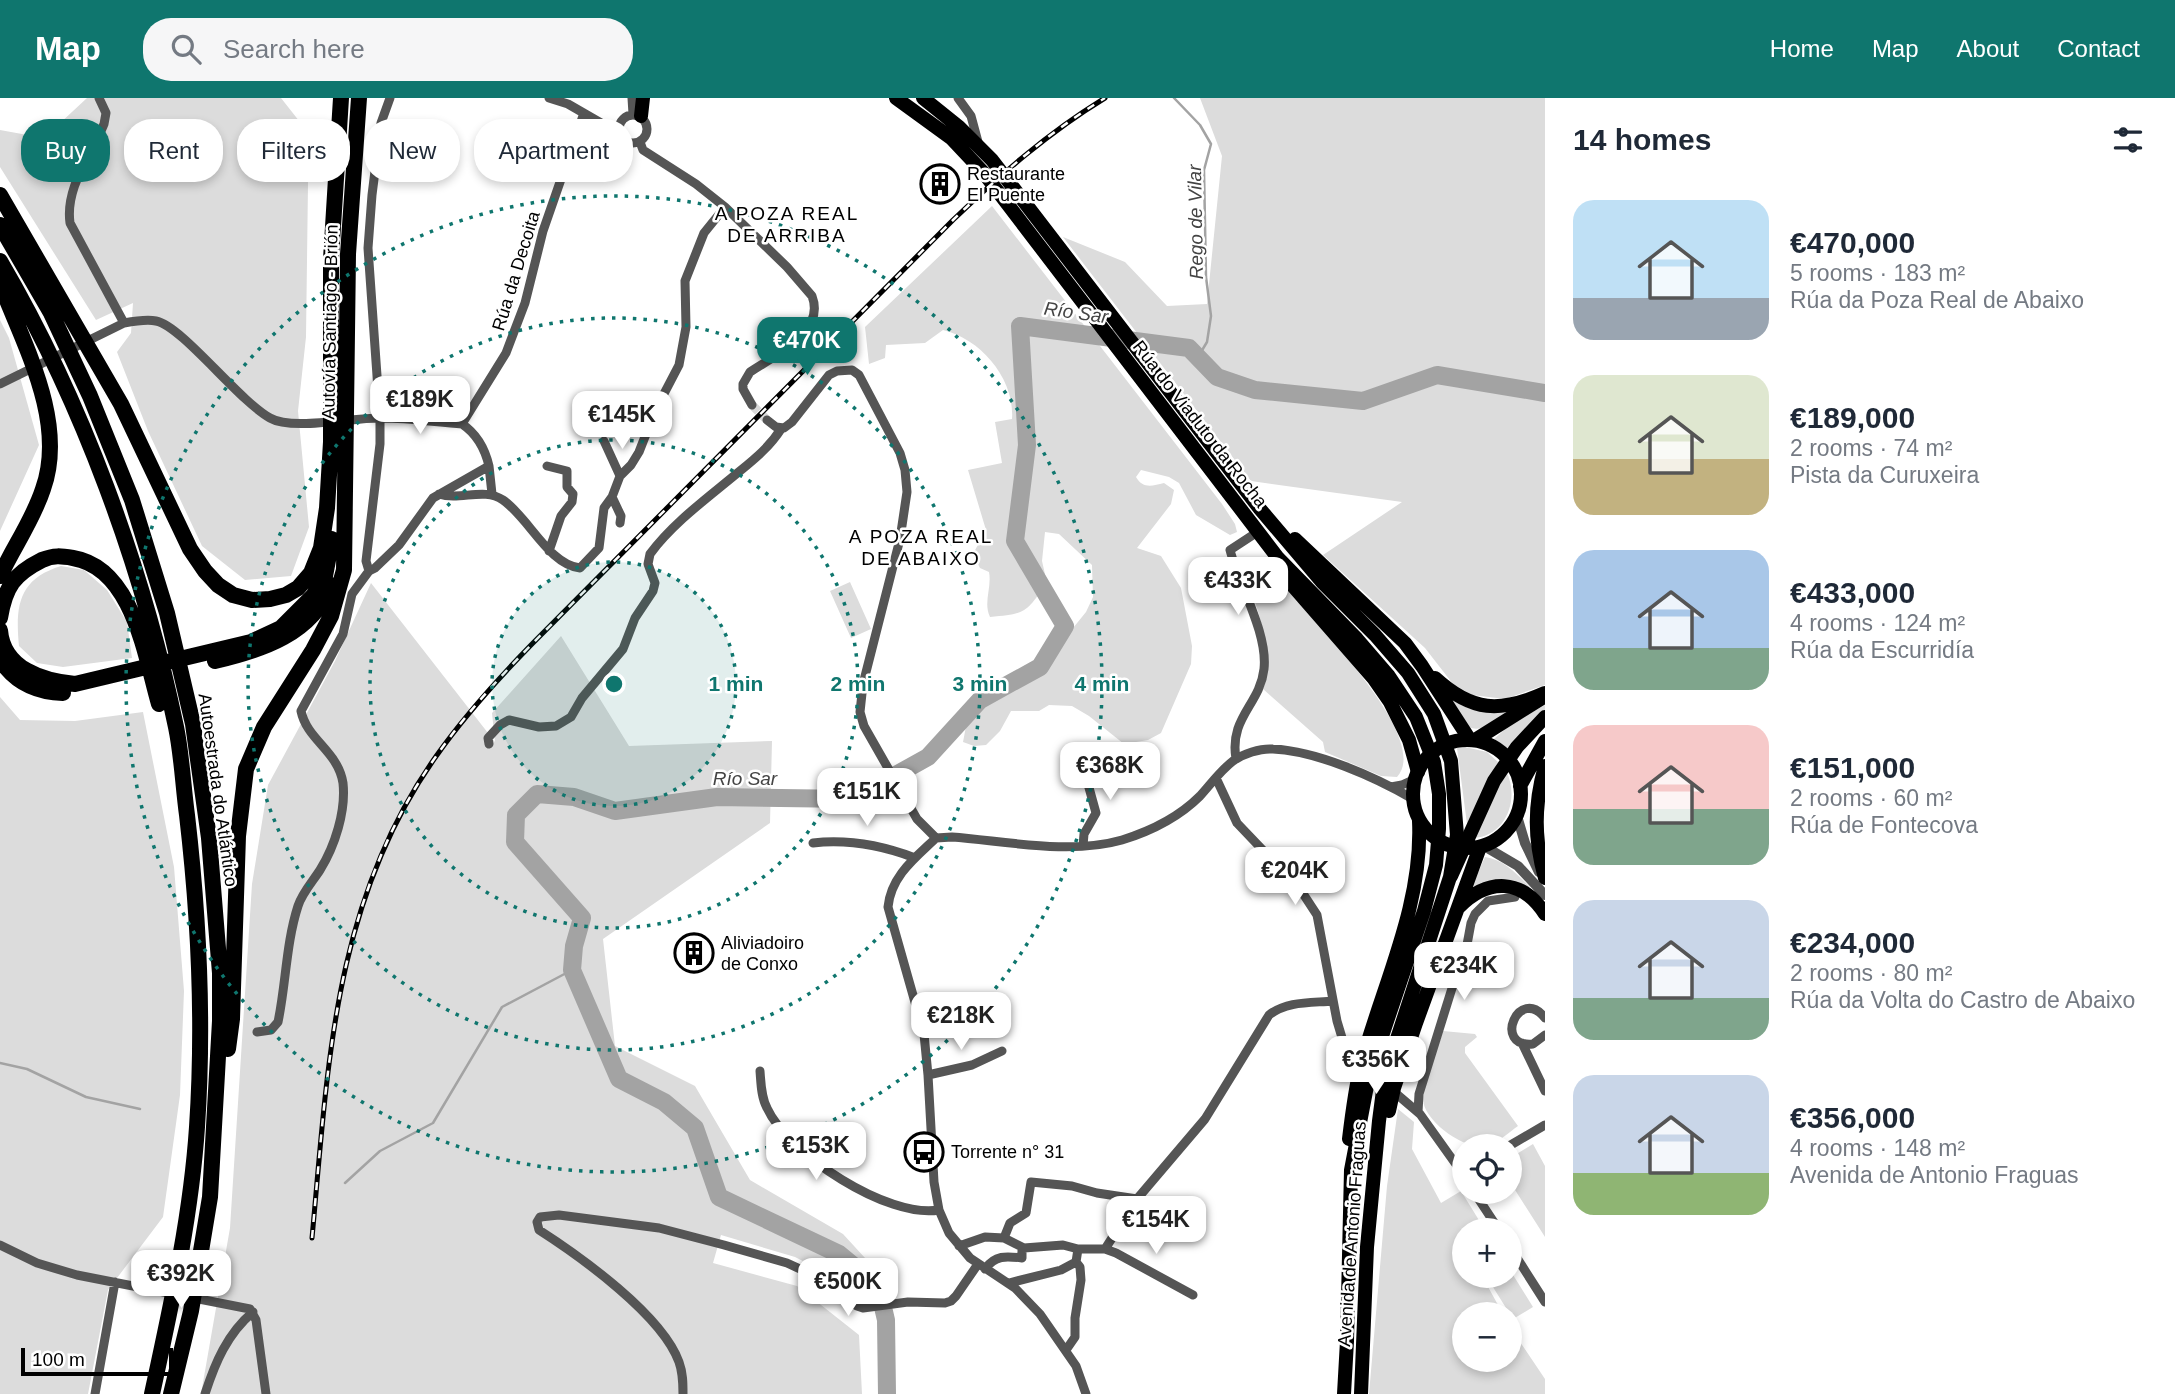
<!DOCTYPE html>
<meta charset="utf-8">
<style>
:root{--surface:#fff;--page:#f6f6f7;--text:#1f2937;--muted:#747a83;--accent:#0f766e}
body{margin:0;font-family:Arial,sans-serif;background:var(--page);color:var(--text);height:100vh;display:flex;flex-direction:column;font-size:26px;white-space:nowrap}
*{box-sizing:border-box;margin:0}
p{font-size:23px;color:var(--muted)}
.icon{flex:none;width:38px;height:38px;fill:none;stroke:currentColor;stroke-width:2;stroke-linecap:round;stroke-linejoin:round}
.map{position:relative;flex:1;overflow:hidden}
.details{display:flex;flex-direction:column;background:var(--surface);width:630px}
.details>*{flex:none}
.top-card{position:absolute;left:21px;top:21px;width:665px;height:63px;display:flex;gap:14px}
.tools{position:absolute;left:1452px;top:1036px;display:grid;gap:14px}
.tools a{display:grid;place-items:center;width:70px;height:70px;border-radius:50%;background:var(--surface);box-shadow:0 4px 10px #0003;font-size:35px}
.scale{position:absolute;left:21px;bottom:18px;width:152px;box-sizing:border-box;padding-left:7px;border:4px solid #000;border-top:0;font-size:19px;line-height:24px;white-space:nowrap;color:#000;-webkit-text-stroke:5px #fff;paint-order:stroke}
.price{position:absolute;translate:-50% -60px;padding:0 16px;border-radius:14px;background:#fff;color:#222;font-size:23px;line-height:46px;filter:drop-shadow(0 2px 4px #0008)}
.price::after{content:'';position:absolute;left:50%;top:42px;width:21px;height:16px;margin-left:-10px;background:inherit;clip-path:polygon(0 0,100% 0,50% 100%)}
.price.selected{background:var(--accent);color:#fff}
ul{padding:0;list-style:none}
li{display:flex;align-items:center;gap:21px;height:175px;padding:0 28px}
li span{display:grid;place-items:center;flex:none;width:196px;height:140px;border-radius:21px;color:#555}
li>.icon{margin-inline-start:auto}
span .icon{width:84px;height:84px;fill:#fffc;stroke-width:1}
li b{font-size:30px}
h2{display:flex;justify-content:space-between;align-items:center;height:84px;padding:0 28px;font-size:30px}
.tag{padding:0 24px;border-radius:28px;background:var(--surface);box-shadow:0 4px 10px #0003;font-size:24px;line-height:63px}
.tag.selected{background:var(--accent);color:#fff}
header{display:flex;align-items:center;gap:42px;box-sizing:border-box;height:98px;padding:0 35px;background:var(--accent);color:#fff}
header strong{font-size:33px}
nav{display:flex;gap:38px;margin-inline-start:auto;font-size:24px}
.search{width:490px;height:63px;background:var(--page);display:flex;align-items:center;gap:18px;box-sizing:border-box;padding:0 24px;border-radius:28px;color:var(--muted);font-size:26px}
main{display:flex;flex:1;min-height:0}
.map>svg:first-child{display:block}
.green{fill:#dcdcdc}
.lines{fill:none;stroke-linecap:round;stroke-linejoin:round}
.stream{stroke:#a3a3a3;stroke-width:2.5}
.river{stroke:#a3a3a3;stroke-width:18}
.minor-tunnel{stroke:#d9d9d9;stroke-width:9;stroke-dasharray:9 4.5;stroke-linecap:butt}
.minor{stroke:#555;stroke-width:9}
.tertiary{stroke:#555;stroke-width:10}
.primary{stroke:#000;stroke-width:14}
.trunk{stroke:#000;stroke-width:14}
.motorway{stroke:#000;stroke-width:16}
.rail-casing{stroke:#000;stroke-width:5}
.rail{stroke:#fff;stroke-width:2.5;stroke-dasharray:8;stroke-linecap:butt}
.ring{fill:none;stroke:#0f766e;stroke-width:3.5;stroke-dasharray:3.5 7}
.labels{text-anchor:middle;stroke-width:5;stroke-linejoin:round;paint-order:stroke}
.poi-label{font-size:18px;fill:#000;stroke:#fff;text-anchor:start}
.street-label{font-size:18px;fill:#000;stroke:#fff}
.neighbourhood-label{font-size:19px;letter-spacing:2px;fill:#000;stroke:#fff}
.water-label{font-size:19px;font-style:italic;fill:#444;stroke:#fff}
.centre{fill:#0f766e;stroke:#fff;stroke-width:3.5}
.ring-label{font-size:21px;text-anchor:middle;font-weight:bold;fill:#0f766e;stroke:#fff;stroke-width:5;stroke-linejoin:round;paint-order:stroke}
</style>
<header>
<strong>Map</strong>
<div class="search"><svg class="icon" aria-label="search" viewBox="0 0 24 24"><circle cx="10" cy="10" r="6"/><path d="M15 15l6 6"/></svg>Search here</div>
<nav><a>Home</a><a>Map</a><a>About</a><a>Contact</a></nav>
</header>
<main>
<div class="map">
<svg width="1545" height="1296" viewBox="0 0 1545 1296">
<rect width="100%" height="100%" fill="#fff"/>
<path class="green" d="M87,0H281L307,33L308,86L306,239L298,313L309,429L291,478L245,482L202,448L148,333L117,254L131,235L133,205L96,222L0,69V32L44,40Z
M1200,0H1545V587L1505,601L1472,597L1453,586L1425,550L1323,457L1402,404L1251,383L1063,139L1125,164L1167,208L1207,206L1222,58Z
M992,108L1222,406L1235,426L1237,434L1230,437L1196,417L1179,385L1169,379L1141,372L1136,379C1143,391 1152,388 1164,385L1174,392L1171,406L1137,450L1161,458L1181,490L1192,548L1191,566L1161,635L1148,642L1124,646L1089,618L1072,608L1049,607L1039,613H1011L1000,633L986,647L974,648L963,644L968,618L985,604L1020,586L1039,572L1086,514L1093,499L1092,467L1059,436L1045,434L1042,463L1047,485C1026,514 1027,516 990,519C983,504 992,490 989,474L980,470L973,456L986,432L968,372L1002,365L995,324L1012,321C1015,281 981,241 943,232L925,245L886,247L885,260L869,266L865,229Z
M0,222L9,240L39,347L0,433Z
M1263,462C1277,479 1290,496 1305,512C1329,540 1430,643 1397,679L1381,678L1325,654L1323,644L1263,591C1277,562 1255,499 1242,470Z
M61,468L84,472L107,492L127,524L132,560L63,569L37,565L19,548C15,507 19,481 61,468Z
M850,484L871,531L851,540L830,493Z
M371,485L495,644L492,615L561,538L629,648L772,643L770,725L603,841L615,948L695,988L750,1082L843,1136L888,1185L863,1194L795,1159L721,1137L713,1165L797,1188L859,1237L862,1296H201L230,1130L252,786L268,687L335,563Z
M0,599L20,622L75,623L143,614L174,769L184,893L180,997L163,1119L108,1192L88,1296H0Z
M1450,600C1467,613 1485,615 1506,614V616C1494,623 1482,635 1469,629Z
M1545,607V613L1509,652L1494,641L1511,626Z
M1465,649L1487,654L1498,664L1467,726L1457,650Z
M1506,673C1520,699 1507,739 1473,740Z
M1485,759C1503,761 1517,776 1530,789L1470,792Z
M1443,933L1475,936L1477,939L1465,949V955L1518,1028C1509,1034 1497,1046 1486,1048C1465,1053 1422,1022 1423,1000C1424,977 1437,954 1443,933Z
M1398,1011L1414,1024L1412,1051L1441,1105L1461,1093L1485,1132H1465V1144L1461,1141L1465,1147V1178H1482L1503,1216H1465V1262H1510V1229L1545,1281V1296H1369L1387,1088Z
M1533,1046L1545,1068V1139L1510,1084V1060Z
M1510,1172L1533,1209L1513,1221L1486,1178H1510Z"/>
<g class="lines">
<path class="stream" d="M1174,0L1200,27L1211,46L1204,72L1206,179L1211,218L1207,244L1198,259
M0,965L27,971L86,999L140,1011
M345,1085L380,1053L433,1025L502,909L572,872"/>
<path class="river" d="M887,1296L886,1222L878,1188L839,1156L719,1099L695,1030L664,1004L619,981L572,872L574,848L582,820L515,744L516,717L537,696L574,699L615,713L717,699L853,701L928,659L980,602L1040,569L1065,528L1015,443L1027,347L1020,228L1189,250L1217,279L1255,292L1363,303L1437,277L1545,295"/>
<path class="minor-tunnel" d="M752,307L767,322"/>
<path class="minor" d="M99,0L106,15L104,26C91,58 65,89 70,125L124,225
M549,0L568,6L620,36
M632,0L633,16
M958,0L971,18L978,44
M619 31a14 14 0 1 1 28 0a14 14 0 1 1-28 0Z
M640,44L643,52L696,86L725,109L787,169L812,198C826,235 775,257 750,274L743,286V291L752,307
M0,286L124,225C135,223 146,221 156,223C182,228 238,302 270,320C292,333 354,319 382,320C409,320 435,324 462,326
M767,322L776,329L784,330L792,324L829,277L837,273L852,272L859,277L900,355L905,372L907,394L900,441L863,586L860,614L864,628L917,721L936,740
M462,326L506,255L525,205L543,133L584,15
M604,343L620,378
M489,368L492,396
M547,368L567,373V389L573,396L572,404L561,418L549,453
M439,396C460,403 484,389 503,402C529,420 549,467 580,470L599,450L604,410L612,399L620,378L631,367L639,354L655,313L679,267L686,229L685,183L704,135L725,109
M612,399L621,418L620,425
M369,473L366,463L380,346V320L368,150L372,97L381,25L390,0
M489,646L488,640L500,627L509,622L539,629L556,628L571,619L582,600L623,551L635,520L653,493L655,485L648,466L650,456C672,426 706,401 735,377C752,363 769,350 781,331
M1236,661C1229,619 1260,607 1264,571C1268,535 1239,487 1230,452L1259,433
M1216,680L1237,725L1300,791L1317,817L1337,923L1346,953L1420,1016L1465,1079
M1391,689L1402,687L1415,681
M936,740C915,760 891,778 888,809L924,936L928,977L934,1084L939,1112L949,1135L970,1160L1015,1190L1040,1216L1076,1268L1086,1296
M936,740L952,739C1005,743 1070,757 1122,742C1151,733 1179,719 1200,698C1211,686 1220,673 1233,663C1243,656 1260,650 1273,651C1317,653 1375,679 1413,701
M813,745C849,741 881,747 915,760
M1083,748L1084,736L1096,715L1088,686V672L1095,653
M1545,920C1519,887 1492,950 1533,946L1545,937
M257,934L271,932L278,924C286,886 286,845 298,808C302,795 313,783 320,772C335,748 346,713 343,685C338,653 307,642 301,613L343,536L352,496L369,473L375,470L399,447L433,400L489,368C485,351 477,336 462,326
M1522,945L1545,993
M760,973C761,985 761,999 767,1010C788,1056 888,1121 939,1112
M928,977L972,967L1002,953
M1418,1014L1419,996L1453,887L1464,863L1471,825L1475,816L1488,803L1515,799
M1509,1048L1545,1027
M1474,1094L1499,1132
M1004,1140L1010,1125L1026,1115L1031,1084L1072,1088L1097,1095L1137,1101
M0,1147L37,1165L77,1177L250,1211L256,1222L266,1296
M959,1148L985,1139L1004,1140L1024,1150L1063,1147L1078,1151
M1510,1149L1545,1204
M1105,1151L1137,1101L1205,1021L1269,917C1287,903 1310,905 1333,903
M985,1171C995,1157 1006,1158 1022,1160V1150
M1009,1185L1061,1172L1076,1164
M1066,1252L1075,1239V1220L1081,1182L1080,1169L1076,1164L1078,1151H1105L1116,1155L1193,1197
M95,1296L115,1184
M205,1296C215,1265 227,1236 253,1214
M683,1296C683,1285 683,1275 679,1264C662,1217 581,1159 539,1132L537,1124L540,1119L559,1117L659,1130L724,1147L787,1165L811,1176L857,1208L863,1210L908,1204L945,1205L951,1203L956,1198L978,1166"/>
<path class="tertiary" d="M1517,718L1525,745L1539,774
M1484,748L1518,768L1545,797"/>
<path class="primary" d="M1413 696a54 54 0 1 1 108 0a54 54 0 1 1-108 0Z
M1475,642L1542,600
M1545,668C1534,707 1534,741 1545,780
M1520,688L1545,643
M1451,778L1494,683L1517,649L1545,619"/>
<path class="trunk" d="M896,0L951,40L983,74L1278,460L1357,541L1388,577L1416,619L1434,664L1439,696V731L1436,767L1424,813L1377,953L1367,988L1351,1072L1347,1243L1344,1296
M923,0L959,29L992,62L1260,411L1322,484L1375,537L1408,575L1434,616L1451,663L1457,737L1450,779L1394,950L1384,985L1379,1023L1367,1149L1361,1296
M641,18L643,0
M1295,441L1405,545L1422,568L1470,642
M1281,467L1292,487L1374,581L1390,604L1409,642L1418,674
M1435,580C1472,614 1500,615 1545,595
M1459,809C1488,780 1522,780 1545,816
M1389,1013L1394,990L1416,925L1480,749
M1349,1041C1352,1016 1355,991 1361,967C1383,886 1423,807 1419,723"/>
<path class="motorway" d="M0,97L121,306L190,451L205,473L218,487L233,497L252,502L270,501L286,497L298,490L311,475L321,450L327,410L331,344V161L341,0
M0,127L51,215L90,298L132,402L167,515L193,626L209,740L220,875V923L210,1099L191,1213L171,1296
M0,163C82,303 143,470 176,629C182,658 183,688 187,717C199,820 204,925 197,1029C191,1119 171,1208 152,1296
M0,185C24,247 67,324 43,391C33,422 14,448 0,478
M0,520C5,489 14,476 42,462C54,457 61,458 73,460C133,470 145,558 159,606
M0,532C3,571 43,583 75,586L251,544L281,530L313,498L325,478L332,441
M0,561C15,585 36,594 63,595
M215,563C262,552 312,536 331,487
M228,951L232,921L238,738L246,671L264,629L313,552L331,518L344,472L348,156L359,0"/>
<g class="rail-casing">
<path id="rail" d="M312,1140C328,968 333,803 437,657C465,617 497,582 531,547L953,122C1000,77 1049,34 1105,0"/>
</g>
<use href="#rail" class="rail"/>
</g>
<circle cx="614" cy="586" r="122" fill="#0f766e" fill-opacity=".12"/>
<g class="ring">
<circle cx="614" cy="586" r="122"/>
<circle cx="614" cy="586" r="244"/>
<circle cx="614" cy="586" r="366"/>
<circle cx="614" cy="586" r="488"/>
</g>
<defs>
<g id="building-ring" transform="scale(2.0125)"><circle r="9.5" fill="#fff" stroke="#000" stroke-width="1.5"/><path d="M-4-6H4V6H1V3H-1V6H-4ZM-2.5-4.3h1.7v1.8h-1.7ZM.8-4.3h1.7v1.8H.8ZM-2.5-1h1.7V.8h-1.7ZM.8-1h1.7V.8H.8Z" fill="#000"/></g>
<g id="bus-ring" transform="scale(2.0125)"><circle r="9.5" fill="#fff" stroke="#000" stroke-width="1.5"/><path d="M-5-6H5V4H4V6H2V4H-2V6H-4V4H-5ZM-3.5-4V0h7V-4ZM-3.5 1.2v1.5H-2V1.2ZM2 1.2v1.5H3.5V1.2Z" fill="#000"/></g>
</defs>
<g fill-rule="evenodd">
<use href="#building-ring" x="940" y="86"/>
<use href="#building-ring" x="694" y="855"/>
<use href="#bus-ring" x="924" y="1054"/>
</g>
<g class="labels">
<g class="poi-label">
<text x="967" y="82">Restaurante<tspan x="967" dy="21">El Puente</tspan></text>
<text x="721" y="851">Aliviadoiro<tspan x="721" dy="21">de Conxo</tspan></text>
<text x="951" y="1060">Torrente n° 31</text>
</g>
<g class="street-label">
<text transform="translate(516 173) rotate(-73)" y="6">Rúa da Decoita</text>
<text transform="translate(330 224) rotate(-89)" y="6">Autovía Santiago - Brión</text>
<text transform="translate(1200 326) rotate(52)" y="6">Rúa do Viaduto da Rocha</text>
<text transform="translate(218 692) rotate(82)" y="6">Autoestrada do Atlántico</text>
<text transform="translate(1352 1136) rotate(-86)" y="6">Avenida de Antonio Fraguas</text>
</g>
<g class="neighbourhood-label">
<text x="787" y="122">A POZA REAL<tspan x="787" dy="22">DE ARRIBA</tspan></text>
<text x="921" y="445">A POZA REAL<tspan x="921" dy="22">DE ABAIXO</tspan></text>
</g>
<g class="water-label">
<text transform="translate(1195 124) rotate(-91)" y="7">Rego de Vilar</text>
<text transform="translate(1076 214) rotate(8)" y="7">Río Sar</text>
<text x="745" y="687">Río Sar</text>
</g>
</g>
<circle cx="614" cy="586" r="10" class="centre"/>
<g class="ring-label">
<text x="736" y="593">1 min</text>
<text x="858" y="593">2 min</text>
<text x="980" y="593">3 min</text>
<text x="1102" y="593">4 min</text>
</g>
</svg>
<div class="tools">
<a><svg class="icon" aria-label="locate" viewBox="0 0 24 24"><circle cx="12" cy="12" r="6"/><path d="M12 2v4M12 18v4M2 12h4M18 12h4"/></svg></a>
<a>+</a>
<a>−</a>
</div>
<div class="scale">100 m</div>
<b class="price selected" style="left:807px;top:279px">€470K</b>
<b class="price" style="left:420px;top:338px">€189K</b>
<b class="price" style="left:622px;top:353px">€145K</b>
<b class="price" style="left:1238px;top:519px">€433K</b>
<b class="price" style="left:1110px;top:704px">€368K</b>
<b class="price" style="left:867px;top:730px">€151K</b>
<b class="price" style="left:1295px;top:809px">€204K</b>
<b class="price" style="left:1464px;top:904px">€234K</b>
<b class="price" style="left:961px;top:954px">€218K</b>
<b class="price" style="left:1376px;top:998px">€356K</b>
<b class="price" style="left:816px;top:1084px">€153K</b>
<b class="price" style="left:1156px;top:1158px">€154K</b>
<b class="price" style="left:181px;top:1212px">€392K</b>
<b class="price" style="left:848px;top:1220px">€500K</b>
<div class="top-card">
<a class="tag selected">Buy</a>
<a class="tag">Rent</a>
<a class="tag">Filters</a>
<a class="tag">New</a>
<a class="tag">Apartment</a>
</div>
</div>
<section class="details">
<h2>14 homes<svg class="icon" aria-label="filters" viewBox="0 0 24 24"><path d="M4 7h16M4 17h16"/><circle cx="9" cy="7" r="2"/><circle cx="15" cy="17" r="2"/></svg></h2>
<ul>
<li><span style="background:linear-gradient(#bfe0f5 70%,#9aa5b1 0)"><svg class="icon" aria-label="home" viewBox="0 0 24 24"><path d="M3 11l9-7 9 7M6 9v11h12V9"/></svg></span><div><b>€470,000</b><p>5 rooms · 183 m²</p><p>Rúa da Poza Real de Abaixo</p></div></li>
<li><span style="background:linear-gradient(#dfe7d0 60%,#c2b280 0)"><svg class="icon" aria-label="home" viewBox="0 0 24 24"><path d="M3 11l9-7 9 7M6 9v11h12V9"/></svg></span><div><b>€189,000</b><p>2 rooms · 74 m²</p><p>Pista da Curuxeira</p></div></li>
<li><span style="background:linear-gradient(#a9c7e8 70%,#7fa58c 0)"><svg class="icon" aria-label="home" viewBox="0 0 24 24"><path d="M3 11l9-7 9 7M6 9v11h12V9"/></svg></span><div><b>€433,000</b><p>4 rooms · 124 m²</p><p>Rúa da Escurridía</p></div></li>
<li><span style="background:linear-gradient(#f6c9c9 60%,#7fa58c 0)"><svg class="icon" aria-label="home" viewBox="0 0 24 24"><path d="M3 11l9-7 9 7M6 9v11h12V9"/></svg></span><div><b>€151,000</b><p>2 rooms · 60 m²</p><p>Rúa de Fontecova</p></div></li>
<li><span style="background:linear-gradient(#c9d6e8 70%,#7fa58c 0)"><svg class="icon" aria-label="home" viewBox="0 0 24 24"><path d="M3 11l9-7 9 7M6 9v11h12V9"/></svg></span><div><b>€234,000</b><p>2 rooms · 80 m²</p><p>Rúa da Volta do Castro de Abaixo</p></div></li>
<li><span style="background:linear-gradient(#c9d6e8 70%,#8fb573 0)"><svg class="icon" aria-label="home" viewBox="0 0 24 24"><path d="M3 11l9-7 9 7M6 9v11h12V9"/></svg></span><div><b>€356,000</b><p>4 rooms · 148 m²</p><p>Avenida de Antonio Fraguas</p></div></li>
</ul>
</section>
</main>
